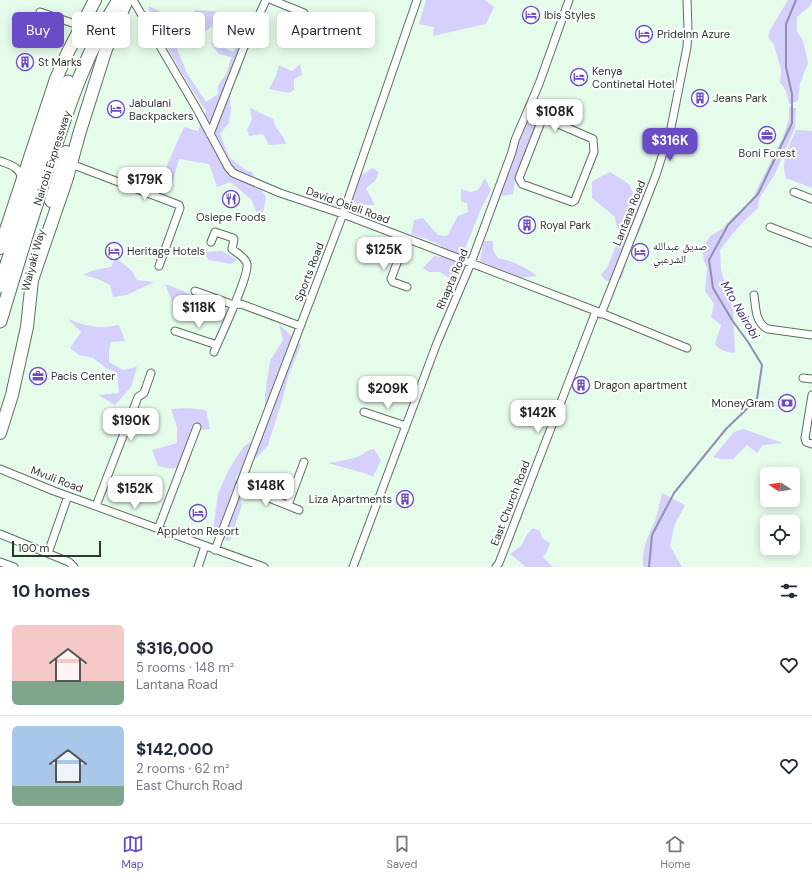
<!DOCTYPE html>
<meta charset="utf-8">
<style>
:root{--surface:#fff;--page:#f6f6f7;--text:#1f2937;--muted:#747a83;--line:#e0e1e3;--accent:#6a4cc6}
body{margin:0;font-family:"DM Sans","Noto Naskh Arabic",sans-serif;background:var(--page);color:var(--text);height:100vh;display:flex;flex-direction:column;font-size:15px;white-space:nowrap}
*{box-sizing:border-box;margin:0}
p{font-size:13px;color:var(--muted)}
.icon{flex:none;width:22px;height:22px;fill:none;stroke:currentColor;stroke-width:2;stroke-linecap:round;stroke-linejoin:round}
.map{position:relative;height:567px;overflow:hidden}
.sheet{display:flex;flex-direction:column;background:var(--surface);flex:1}
.sheet>*{flex:none}
.guide{position:absolute;left:12px;top:12px;width:400px;height:36px;display:flex;gap:8px}
.needle{width:26px;rotate:282deg}
.controls{position:absolute;left:760px;top:467px;display:grid;gap:8px}
.controls a{display:grid;place-items:center;width:40px;height:40px;border-radius:6px;background:var(--surface);box-shadow:0 2px 10px #0003;font-size:20px}
.scale{position:absolute;left:12px;bottom:10px;width:89px;box-sizing:border-box;padding-left:4px;border:2px solid #2d352f;border-top:0;font-size:11px;line-height:14px;white-space:nowrap;color:#2d352f;-webkit-text-stroke:3px #fff;paint-order:stroke}
.price{position:absolute;translate:-50% -34px;padding:0 9px;border-radius:8px;background:#fff;color:#222;font-size:13px;line-height:26px;filter:drop-shadow(0 1px 2px #0008)}
.price::after{content:'';position:absolute;left:50%;top:24px;width:12px;height:9px;margin-left:-6px;background:inherit;clip-path:polygon(0 0,100% 0,50% 100%)}
.price.on{background:var(--accent);color:#fff}
ul{padding:0;list-style:none}
li{display:flex;align-items:center;gap:12px;height:100px;padding:0 12px}
li+li{border-top:1px solid var(--line)}
li span{display:grid;place-items:center;flex:none;width:112px;height:80px;border-radius:6px;color:#555}
li>.icon{margin-inline-start:auto}
span .icon{width:48px;height:48px;fill:#fffc;stroke-width:1}
li b{font-size:17px}
h2{display:flex;justify-content:space-between;align-items:center;height:48px;padding:0 12px;font-size:17px}
.pill{padding:0 14px;border-radius:6px;background:var(--surface);box-shadow:0 2px 10px #0003;font-size:14px;line-height:36px}
.pill.on{background:var(--accent);color:#fff}
.menu{display:flex;justify-content:space-around;align-items:center;height:56px;border-top:1px solid var(--line);background:var(--surface);font-size:11px;color:var(--muted)}
.menu a{display:grid;justify-items:center;gap:2px}
.menu .on{color:var(--accent)}
.map>svg:first-child{display:block}
.green{fill:#d5d1fc}
.lines{fill:none;stroke-linecap:round;stroke-linejoin:round}
.stream{stroke:#918fb3;stroke-width:2}
.minor-casing{stroke:#5c7061;stroke-width:9}
.trunk-casing{stroke:#5c7061;stroke-width:14}
.motorway-casing{stroke:#5c7061;stroke-width:15}
.minor{stroke:#fff;stroke-width:7}
.trunk{stroke:#fff;stroke-width:12}
.motorway{stroke:#fff;stroke-width:13}
.labels{text-anchor:middle;stroke-width:4;stroke-linejoin:round;paint-order:stroke}
.poi-label{font-size:11px;fill:#2d352f;stroke:#fff;text-anchor:start}
.street-label{font-size:11px;fill:#2d352f;stroke:#fff}
.water-label{font-size:12px;font-style:italic;fill:#403273;stroke:#fff}
</style>
<div class="map">
<svg width="812" height="567" viewBox="0 0 812 567">
<rect width="100%" height="100%" fill="#e5fceb"/>
<path class="green" d="M426,0H485L494,7L486,24L433,36L434,27L419,24Z
M788,0H812L810,6L797,17V31L803,41L808,63L800,84L798,101L789,104L786,91L780,82L781,69L774,45L768,37L770,30Z
M149,6L161,12L185,17L196,10L214,11L226,16L199,36L172,37L187,73L206,102L218,94V85L227,73L231,57L219,54L210,42L234,52L239,32L231,21L246,30L242,64L240,74L228,80L231,108L229,123L220,134L230,158L246,170L252,172L266,198L261,223L251,199L230,182L217,187L209,164L179,159L171,187L158,185L184,127L198,131L206,111C188,84 172,58 158,29C154,21 149,14 149,6Z
M300,64L302,75L294,79V90L289,93L269,89L276,76L279,65L292,71Z
M789,107L796,108L795,128L775,174L759,199L758,208C744,220 731,235 720,250L721,270L728,295L733,307L735,353C727,352 719,351 715,344L721,325L711,317L714,304L705,291L707,268L704,261L703,252L706,243L710,236L722,229L736,214L748,207L783,137L789,119Z
M250,108L273,119C276,132 283,133 286,144L269,145L263,134L249,136L247,130L252,119Z
M522,114L536,118C531,144 516,167 513,194L502,196L500,175L519,121Z
M796,130L812,131V188L786,178C780,161 789,146 796,130Z
M372,168L379,172L375,181L366,188L375,205H362L354,213L347,188L353,170L364,174Z
M610,172L629,184L636,200L650,203L639,233L631,245L622,278L606,281L601,275L608,266L620,235L616,224L615,217L592,198V181Z
M485,178L491,190L481,209L463,254L452,296L446,297L450,279L440,272H429L423,268L434,256L441,257L442,246L427,239L411,235L414,220L423,218L438,235L447,236L458,216L468,212L467,203L461,202V189L471,192L478,190Z
M484,241H493V250L498,258C513,261 525,267 537,276L520,278L480,261Z
M222,251L237,260L231,264L209,260L203,252Z
M116,258L131,270L137,280L154,282L127,295L113,297L110,285L98,279L83,275L94,270L111,267Z
M165,284L183,291L219,310L193,306L186,311L173,304Z
M68,319C89,327 97,329 119,325L125,341L111,342L109,350V362L123,370L137,367L131,387L115,405L98,395L119,393L117,373L106,368L93,358L79,355L70,348L81,332Z
M279,324L301,345L289,374L282,401L268,445L260,454L235,477L242,505L230,541L211,536L213,529L218,494L228,471L243,447L265,433V395L270,361L283,340Z
M188,408L206,410L210,429L190,431V462L172,469L158,466L152,450L177,443V427L171,409Z
M743,429L783,443L763,445L757,453L747,445L733,459H722L713,457L734,432Z
M374,449L381,460L373,477L367,474L328,463C338,462 347,460 357,457C365,454 365,450 374,449Z
M662,493L685,505L675,524L670,546L682,567H643C642,547 647,539 655,521C658,512 660,502 662,493Z
M533,528L540,531L542,538L550,543L547,552L543,557L553,567H526L510,554L521,546L528,533Z"/>
<g class="lines">
<path class="stream" d="M649,567L652,535L674,493L726,429L757,399L762,365L748,342L732,320L713,288L709,260L728,225L758,194L792,123V94L786,67V24L796,0"/>
<g class="minor-casing">
<path id="minor" d="M133,0L198,111L228,167L233,173L280,193L343,214L596,311L687,348
M272,0L304,13L306,17L299,37
M40,12L81,26
M528,111L593,139L594,152L575,200L572,202L522,184L519,178L543,117
M210,134L244,47L266,0
M0,161C13,166 17,166 23,179
M71,164L179,205L180,208L159,266
M794,192L812,199
M770,227L812,243
M406,239L391,279L393,282L407,287
M211,242L215,232L233,238L234,239L232,249C237,253 246,258 247,264C249,277 220,337 214,352
M195,291L234,305L241,304L300,326
M754,295C756,308 755,323 768,329L812,335
M601,314L656,175L671,128L687,47L688,29L687,0
M175,331L217,345
M803,378L812,379
M812,395L805,438L806,442L812,444
M364,412L406,426
M0,469L54,491L264,567
M239,486L299,510
M288,505L304,462
M96,506L138,397L144,393L151,373
M158,529L197,427
M0,534L69,562L74,567
M215,550L343,214L417,0
M48,553L68,496
M0,562L14,567
M198,567L205,546
M353,567L437,343L471,263L512,152L515,140L539,84L569,0
M496,567L499,563L596,311"/>
</g>
<g class="trunk-casing">
<path id="trunk" d="M51,201L66,152
M0,248L56,79L68,52L95,0
M0,433L12,395L27,327L32,280L67,178L80,131L106,49L127,0"/>
</g>
<g class="motorway-casing">
<path id="motorway" d="M0,286L53,122L68,82
M0,321C16,268 32,215 50,162C68,106 87,50 119,0"/>
</g>
<use href="#minor" class="minor"/>
<use href="#trunk" class="trunk"/>
<use href="#motorway" class="motorway"/>
</g>
<defs>
<g id="hotel-ring" transform="scale(0.9)"><circle r="9.5" fill="#fff" stroke="#6a4cc6" stroke-width="1.5"/><path d="M-6-4.5h1.5V1H6V5H4.5V3h-9V5H-6ZM-4 0a1.8 1.8 0 1 1 3.6 0ZM.5 0V-2.5h3Q6-2.5 6 0Z" fill="#6a4cc6"/></g>
<g id="building-ring" transform="scale(0.9)"><circle r="9.5" fill="#fff" stroke="#6a4cc6" stroke-width="1.5"/><path d="M-4-6H4V6H1V3H-1V6H-4ZM-2.5-4.3h1.7v1.8h-1.7ZM.8-4.3h1.7v1.8H.8ZM-2.5-1h1.7V.8h-1.7ZM.8-1h1.7V.8H.8Z" fill="#6a4cc6"/></g>
<g id="office-ring" transform="scale(0.9)"><circle r="9.5" fill="#fff" stroke="#6a4cc6" stroke-width="1.5"/><path d="M-6-3h4V-5.5h4V-3h4V5H-6ZM-1-4.5V-3h2v-1.5ZM-6 0V1H6V0Z" fill="#6a4cc6"/></g>
<g id="restaurant-ring" transform="scale(0.9)"><circle r="9.5" fill="#fff" stroke="#6a4cc6" stroke-width="1.5"/><path d="M-5-6h1v4h1v-4h1v4h1v-4h1v5L-1.5 .5V6h-2V.5L-5-1ZM5-6V6H3V1.5H1.5Q1.5-4 5-6Z" fill="#6a4cc6"/></g>
<g id="bank-ring" transform="scale(0.9)"><circle r="9.5" fill="#fff" stroke="#6a4cc6" stroke-width="1.5"/><path d="M-6-4H6V4H-6ZM0-2.3a2.3 2.3 0 1 0 0 4.6a2.3 2.3 0 1 0 0-4.6Z" fill="#6a4cc6"/></g>
</defs>
<g fill-rule="evenodd">
<use href="#hotel-ring" x="531" y="15"/>
<use href="#hotel-ring" x="644" y="34"/>
<use href="#building-ring" x="25" y="62"/>
<use href="#hotel-ring" x="579" y="77"/>
<use href="#building-ring" x="700" y="98"/>
<use href="#hotel-ring" x="116" y="109"/>
<use href="#office-ring" x="767" y="135"/>
<use href="#restaurant-ring" x="231" y="199"/>
<use href="#building-ring" x="527" y="225"/>
<use href="#hotel-ring" x="114" y="251"/>
<use href="#hotel-ring" x="640" y="252"/>
<use href="#office-ring" x="38" y="376"/>
<use href="#building-ring" x="581" y="385"/>
<use href="#bank-ring" x="787" y="403"/>
<use href="#building-ring" x="405" y="499"/>
<use href="#hotel-ring" x="198" y="513"/>
</g>
<g class="labels">
<g class="poi-label">
<text x="544" y="19">Ibis Styles</text>
<text x="657" y="38">PrideInn Azure</text>
<text x="38" y="66">St Marks</text>
<text x="592" y="75">Kenya<tspan x="592" dy="13">Continetal Hotel</tspan></text>
<text x="713" y="102">Jeans Park</text>
<text x="129" y="107">Jabulani<tspan x="129" dy="13">Backpackers</tspan></text>
<text x="767" y="157" text-anchor="middle">Boni Forest</text>
<text x="231" y="221" text-anchor="middle">Osiepe Foods</text>
<text x="540" y="229">Royal Park</text>
<text x="653" y="250">صديق عبدالله<tspan x="653" dy="13">الشرعبي</tspan></text>
<text x="127" y="255">Heritage Hotels</text>
<text x="51" y="380">Pacis Center</text>
<text x="594" y="389">Dragon apartment</text>
<text x="774" y="407" text-anchor="end">MoneyGram</text>
<text x="392" y="503" text-anchor="end">Liza Apartments</text>
<text x="198" y="535" text-anchor="middle">Appleton Resort</text>
</g>
<g class="street-label">
<text transform="translate(52 158) rotate(-72)" y="4">Nairobi Expressway</text>
<text transform="translate(348 205) rotate(20)" y="4">David Osieli Road</text>
<text transform="translate(629 213) rotate(-68)" y="4">Lantana Road</text>
<text transform="translate(33 260) rotate(-75)" y="4">Waiyaki Way</text>
<text transform="translate(309 272) rotate(-69)" y="4">Sports Road</text>
<text transform="translate(452 279) rotate(-67)" y="4">Rhapta Road</text>
<text transform="translate(57 479) rotate(21)" y="4">Mvuli Road</text>
<text transform="translate(510 503) rotate(-69)" y="4">East Church Road</text>
</g>
<g class="water-label">
<text transform="translate(740 310) rotate(60)" y="4">Mto Nairobi</text>
</g>
</g>
</svg>
<div class="controls">
<a><svg class="needle" viewBox="-14 -14 28 28"><path d="M0-13l5 13h-10z" fill="#e53935"/><path d="M0 13l5-13h-10z" fill="#747a83"/></svg></a>
<a><svg class="icon" aria-label="locate" viewBox="0 0 24 24"><circle cx="12" cy="12" r="6"/><path d="M12 2v4M12 18v4M2 12h4M18 12h4"/></svg></a>
</div>
<div class="scale">100 m</div>
<b class="price" style="left:555px;top:133px">$108K</b>
<b class="price on" style="left:670px;top:162px">$316K</b>
<b class="price" style="left:145px;top:201px">$179K</b>
<b class="price" style="left:384px;top:271px">$125K</b>
<b class="price" style="left:199px;top:329px">$118K</b>
<b class="price" style="left:388px;top:410px">$209K</b>
<b class="price" style="left:538px;top:434px">$142K</b>
<b class="price" style="left:131px;top:442px">$190K</b>
<b class="price" style="left:266px;top:507px">$148K</b>
<b class="price" style="left:135px;top:510px">$152K</b>
<div class="guide">
<a class="pill on">Buy</a>
<a class="pill">Rent</a>
<a class="pill">Filters</a>
<a class="pill">New</a>
<a class="pill">Apartment</a>
</div>
</div>
<section class="sheet">
<h2>10 homes<svg class="icon" aria-label="filters" viewBox="0 0 24 24"><path d="M4 7h16M4 17h16"/><circle cx="9" cy="7" r="2"/><circle cx="15" cy="17" r="2"/></svg></h2>
<ul>
<li><span style="background:linear-gradient(#f6c9c9 70%,#7fa58c 0)"><svg class="icon" aria-label="home" viewBox="0 0 24 24"><path d="M3 11l9-7 9 7M6 9v11h12V9"/></svg></span><div><b>$316,000</b><p>5 rooms · 148 m²</p><p>Lantana Road</p></div><svg class="icon" aria-label="heart" viewBox="0 0 24 24"><path d="M12 20l-8-8c-3-5 5-10 8-4 3-6 11-1 8 4z"/></svg></li>
<li><span style="background:linear-gradient(#a9c7e8 75%,#7fa58c 0)"><svg class="icon" aria-label="home" viewBox="0 0 24 24"><path d="M3 11l9-7 9 7M6 9v11h12V9"/></svg></span><div><b>$142,000</b><p>2 rooms · 62 m²</p><p>East Church Road</p></div><svg class="icon" aria-label="heart" viewBox="0 0 24 24"><path d="M12 20l-8-8c-3-5 5-10 8-4 3-6 11-1 8 4z"/></svg></li>
</ul>
</section>
<nav class="menu">
<a class="on"><svg class="icon" aria-label="map" viewBox="0 0 24 24"><path d="M3 6l6-2 6 2 6-2v14l-6 2-6-2-6 2zM9 4v14M15 6v14"/></svg>Map</a>
<a><svg class="icon" aria-label="saved" viewBox="0 0 24 24"><path d="M7 4h10v16l-5-4-5 4z"/></svg>Saved</a>
<a><svg class="icon" aria-label="home" viewBox="0 0 24 24"><path d="M3 11l9-7 9 7M6 9v11h12V9"/></svg>Home</a>
</nav>
